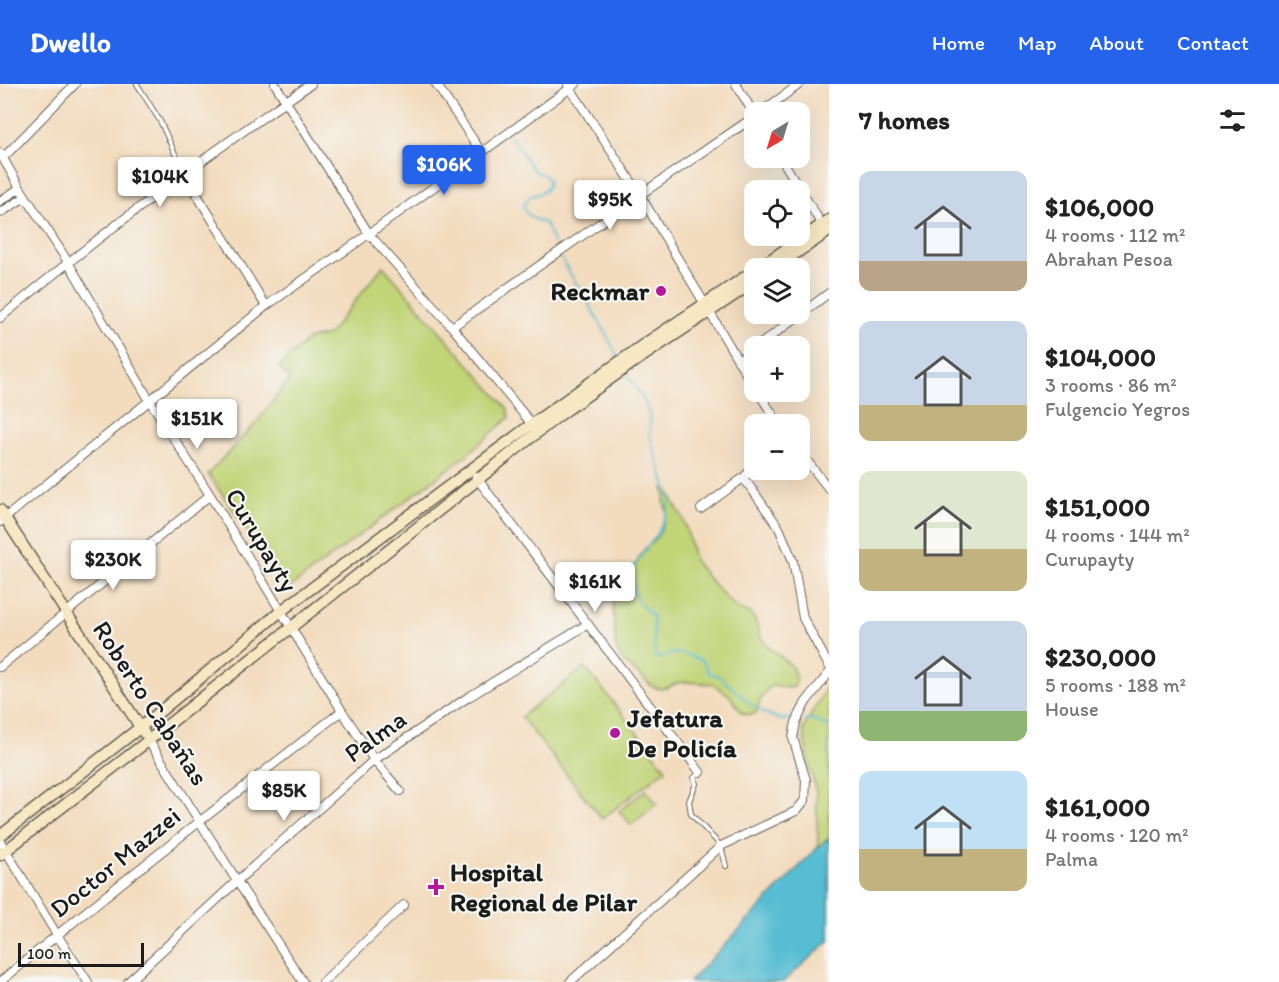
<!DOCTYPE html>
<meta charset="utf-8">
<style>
:root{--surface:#fff;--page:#f2f2f2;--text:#222;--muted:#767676;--accent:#2563eb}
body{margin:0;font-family:Itim,sans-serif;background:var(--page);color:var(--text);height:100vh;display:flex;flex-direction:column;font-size:22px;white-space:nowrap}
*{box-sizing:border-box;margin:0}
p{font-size:20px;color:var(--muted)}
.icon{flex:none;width:33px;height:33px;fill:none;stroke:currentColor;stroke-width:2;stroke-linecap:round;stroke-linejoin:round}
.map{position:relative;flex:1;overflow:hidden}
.side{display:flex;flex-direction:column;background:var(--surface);width:450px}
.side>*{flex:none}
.needle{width:39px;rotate:218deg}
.fabs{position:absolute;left:744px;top:18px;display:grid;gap:12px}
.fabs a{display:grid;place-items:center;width:66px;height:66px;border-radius:12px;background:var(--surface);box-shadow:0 6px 24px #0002;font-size:30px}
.scale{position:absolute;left:18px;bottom:15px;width:126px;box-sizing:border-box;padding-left:6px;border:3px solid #1c1c1c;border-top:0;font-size:16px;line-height:21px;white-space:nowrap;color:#1c1c1c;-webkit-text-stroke:4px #f6f6f2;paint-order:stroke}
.price{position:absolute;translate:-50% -51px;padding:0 14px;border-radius:6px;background:#fff;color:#222;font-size:20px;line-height:39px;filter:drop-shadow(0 2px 3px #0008)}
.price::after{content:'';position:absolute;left:50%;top:36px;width:18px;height:14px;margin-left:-9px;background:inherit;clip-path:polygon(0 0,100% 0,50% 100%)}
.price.current{background:var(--accent);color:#fff}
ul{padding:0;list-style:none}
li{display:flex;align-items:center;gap:18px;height:150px;padding:0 30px}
li span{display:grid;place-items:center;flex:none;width:168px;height:120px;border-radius:12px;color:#555}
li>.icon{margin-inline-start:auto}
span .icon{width:72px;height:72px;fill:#fffc;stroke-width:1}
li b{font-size:26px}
h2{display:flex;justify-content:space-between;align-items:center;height:72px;padding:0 30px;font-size:26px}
header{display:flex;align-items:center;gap:36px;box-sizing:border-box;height:84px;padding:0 30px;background:var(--accent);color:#fff}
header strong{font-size:28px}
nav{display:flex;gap:33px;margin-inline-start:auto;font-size:21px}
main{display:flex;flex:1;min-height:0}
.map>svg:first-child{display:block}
.green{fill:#c1d477;stroke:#6e784a;stroke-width:1.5}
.water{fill:#56bdd3;stroke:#396c78;stroke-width:1.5}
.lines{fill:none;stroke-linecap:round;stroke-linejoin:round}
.stream{stroke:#56bdd3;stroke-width:2}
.lane-casing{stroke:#675f55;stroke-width:6}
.street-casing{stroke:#675f55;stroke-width:10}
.secondary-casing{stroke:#675f55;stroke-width:13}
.lane{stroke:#fff;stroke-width:4}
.street{stroke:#fff;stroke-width:8}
.secondary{stroke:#f7e8c3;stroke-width:10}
.poi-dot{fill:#b5179e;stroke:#f6f6f2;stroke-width:2}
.labels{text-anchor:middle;stroke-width:4.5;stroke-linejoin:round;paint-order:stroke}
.poi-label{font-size:26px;font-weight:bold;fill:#1c1c1c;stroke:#f6f6f2;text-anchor:start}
.street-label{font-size:26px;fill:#1c1c1c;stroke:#f6f6f2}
</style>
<header>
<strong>Dwello</strong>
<nav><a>Home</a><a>Map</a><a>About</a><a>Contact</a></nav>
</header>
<main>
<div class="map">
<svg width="829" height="898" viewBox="0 0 829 898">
<rect width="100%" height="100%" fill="#f6f6f2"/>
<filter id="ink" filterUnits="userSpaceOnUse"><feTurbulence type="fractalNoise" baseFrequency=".0167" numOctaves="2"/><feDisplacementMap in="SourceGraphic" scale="12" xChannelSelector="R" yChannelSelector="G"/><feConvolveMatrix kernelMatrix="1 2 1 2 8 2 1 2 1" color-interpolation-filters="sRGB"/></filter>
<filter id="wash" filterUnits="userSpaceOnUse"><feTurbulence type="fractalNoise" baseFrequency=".008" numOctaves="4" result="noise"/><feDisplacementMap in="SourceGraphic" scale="24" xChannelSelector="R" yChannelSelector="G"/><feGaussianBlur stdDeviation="1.35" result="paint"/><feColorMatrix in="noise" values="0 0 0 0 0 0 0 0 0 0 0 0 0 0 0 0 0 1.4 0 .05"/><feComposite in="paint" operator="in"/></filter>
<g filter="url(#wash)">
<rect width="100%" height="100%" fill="#f3dcbe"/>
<path class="green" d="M383,182L508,325L509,334L464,373L288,505L208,390L256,339L290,295L279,283L308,255L328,251Z
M663,404L669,407L675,421L683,434L689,454L694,476L707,493L731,519L736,524L749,529L755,535L761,553L767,562L792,582L796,595L794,603L788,604L774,601L768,604L760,616L756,629L749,631L742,629L730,612L713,600L686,598L678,599L666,604L660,605L653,603L622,576L616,564L613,522V516L619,503L635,481L642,469L646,463L652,459L660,448L667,429L664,417L665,411Z
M585,583L666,685L602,735L521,633Z
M829,599V754L818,763L816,707L808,676L803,645Z
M646,706L657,720L631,741L619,727Z"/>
<path class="water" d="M829,754V857L783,898H689L818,763Z"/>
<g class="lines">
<path class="stream" d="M507,47L506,45L563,1L562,0
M510,51C516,59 528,80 534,86C541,92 544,88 549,98L545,107L529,113L523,122C526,132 535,136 545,139L554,160
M561,174L603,244L619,275
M626,288L646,320L650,334V353L670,415L667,429L658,449L643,469L631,489L635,511L639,519L647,526L653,533L655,572L660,574C679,565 685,570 703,577L709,589L719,592L753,622L763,628L781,636L794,634
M805,635L815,636L829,643"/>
</g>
</g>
<g filter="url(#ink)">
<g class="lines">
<g class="lane-casing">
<path id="lane" d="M137,0L160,37L184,89
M700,688L694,694L696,700L689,717L691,730L721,762L726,782"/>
</g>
<g class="street-casing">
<path id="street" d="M275,0L369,150L452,243L535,344
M436,0L482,69
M736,0L754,30
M568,1L640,111L754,303
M761,28L800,0
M0,69L20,104L68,178L150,317L210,411L342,627L374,676L400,707
M3,74L75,0
M781,74L824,144
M184,90L266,222
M0,117L20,104
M0,129L25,113
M0,234C100,151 204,73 311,0
M452,243L640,111L754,33
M758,262L829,209
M738,277L754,265
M758,308L779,340
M800,368L829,405
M476,393L700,688
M743,394L751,404L779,444L793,477L803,534L829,582
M701,425L743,394L754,383
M0,438L266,222L369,150L576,0
M0,583L210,411
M149,657L237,797L303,898
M0,757L57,851L88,898
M0,898C112,805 227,716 342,627
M128,898L237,797L374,676L467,614L588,540
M323,898L404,821
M570,898L721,762L796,727L805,716L806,696L793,654L796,638L806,618L829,589"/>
</g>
<g class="secondary-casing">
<path id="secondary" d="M758,184L829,136
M774,184L829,147
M0,426L144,649
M0,752L151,635L281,527L532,340L640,263L754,187
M0,771L140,663L557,333L634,278L754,198"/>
</g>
<use href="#lane" class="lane"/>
<use href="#street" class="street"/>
<use href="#secondary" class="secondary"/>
</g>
</g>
<g class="poi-dot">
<circle cx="661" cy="207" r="6"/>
<circle cx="615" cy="649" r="6"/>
<path d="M433 794h6v6h6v6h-6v6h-6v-6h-6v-6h6z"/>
</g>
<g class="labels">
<g class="poi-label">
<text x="649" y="216" text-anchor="end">Reckmar</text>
<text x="627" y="643">Jefatura<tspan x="627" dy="30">De Policía</tspan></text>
<text x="450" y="797">Hospital<tspan x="450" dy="30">Regional de Pilar</tspan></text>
</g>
<g class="street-label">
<text transform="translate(262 456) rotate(59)" y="9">Curupayty</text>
<text transform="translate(151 619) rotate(57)" y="9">Roberto Cabañas</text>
<text transform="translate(375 652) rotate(-36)" y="9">Palma</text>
<text transform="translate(115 778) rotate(-39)" y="9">Doctor Mazzei</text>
</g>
</g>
</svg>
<div class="fabs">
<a><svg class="needle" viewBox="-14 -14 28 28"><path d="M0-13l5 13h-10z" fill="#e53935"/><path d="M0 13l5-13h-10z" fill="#767676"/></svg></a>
<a><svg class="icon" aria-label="locate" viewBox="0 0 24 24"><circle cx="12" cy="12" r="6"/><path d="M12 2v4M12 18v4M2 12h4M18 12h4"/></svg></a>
<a><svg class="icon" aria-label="layers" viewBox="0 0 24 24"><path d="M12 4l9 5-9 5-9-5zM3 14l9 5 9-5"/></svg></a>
<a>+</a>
<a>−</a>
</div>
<div class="scale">100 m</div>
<b class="price current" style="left:444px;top:112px">$106K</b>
<b class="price" style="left:160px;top:124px">$104K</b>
<b class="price" style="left:610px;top:147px">$95K</b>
<b class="price" style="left:197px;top:366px">$151K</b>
<b class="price" style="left:113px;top:507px">$230K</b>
<b class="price" style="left:595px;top:529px">$161K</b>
<b class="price" style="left:284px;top:738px">$85K</b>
</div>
<section class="side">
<h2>7 homes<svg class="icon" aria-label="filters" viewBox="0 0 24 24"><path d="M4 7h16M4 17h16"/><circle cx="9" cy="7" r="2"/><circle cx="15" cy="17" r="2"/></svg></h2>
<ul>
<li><span style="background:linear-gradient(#c9d6e8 75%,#b9a48a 0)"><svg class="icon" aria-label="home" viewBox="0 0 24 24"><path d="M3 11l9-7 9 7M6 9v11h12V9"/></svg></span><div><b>$106,000</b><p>4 rooms · 112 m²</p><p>Abrahan Pesoa</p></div></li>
<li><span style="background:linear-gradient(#c9d6e8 70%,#c2b280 0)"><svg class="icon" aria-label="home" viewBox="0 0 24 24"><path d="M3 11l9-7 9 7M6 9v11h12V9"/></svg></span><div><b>$104,000</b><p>3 rooms · 86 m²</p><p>Fulgencio Yegros</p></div></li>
<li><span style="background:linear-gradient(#dfe7d0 65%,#c2b280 0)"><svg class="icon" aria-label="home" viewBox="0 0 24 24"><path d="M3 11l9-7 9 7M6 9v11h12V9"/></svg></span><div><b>$151,000</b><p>4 rooms · 144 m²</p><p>Curupayty</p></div></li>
<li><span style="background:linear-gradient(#c9d6e8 75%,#8fb573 0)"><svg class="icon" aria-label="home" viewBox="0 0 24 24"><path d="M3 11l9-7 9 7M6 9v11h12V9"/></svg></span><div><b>$230,000</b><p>5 rooms · 188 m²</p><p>House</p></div></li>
<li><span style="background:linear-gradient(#bfe0f5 65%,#c2b280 0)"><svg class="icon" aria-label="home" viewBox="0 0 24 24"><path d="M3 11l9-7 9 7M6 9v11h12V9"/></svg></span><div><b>$161,000</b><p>4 rooms · 120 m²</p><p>Palma</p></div></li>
</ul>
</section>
</main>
